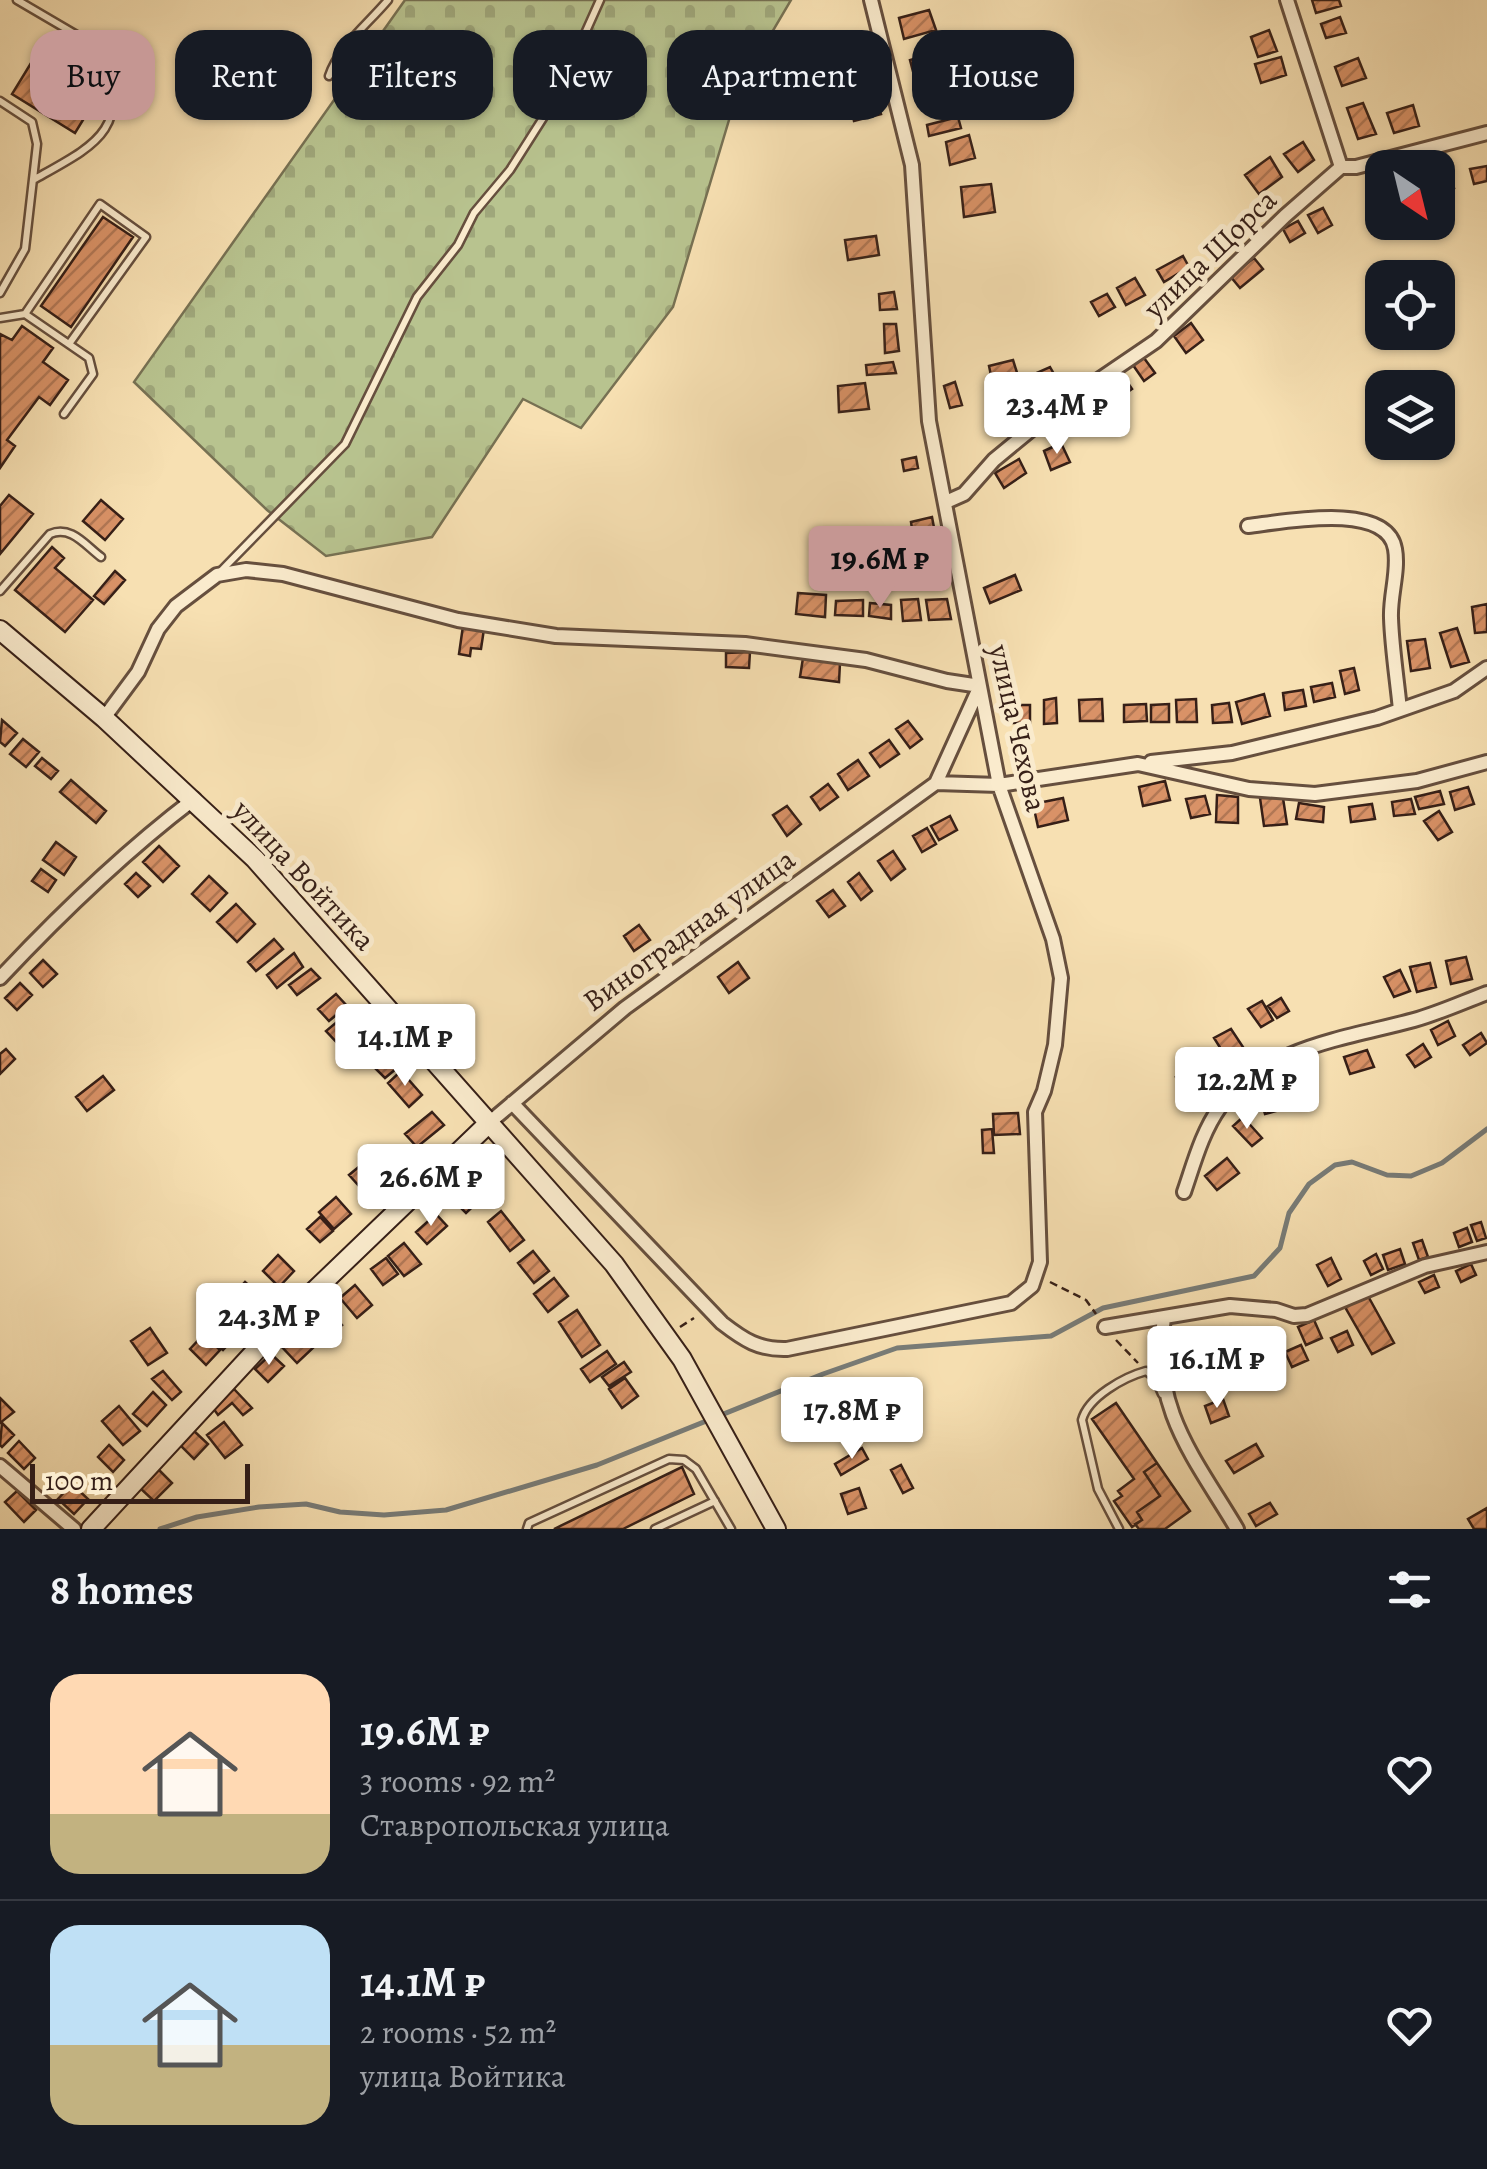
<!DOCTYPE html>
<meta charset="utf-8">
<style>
:root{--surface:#171b24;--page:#242831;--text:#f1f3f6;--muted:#9ea1a6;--line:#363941;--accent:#c59692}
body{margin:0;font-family:Alegreya,serif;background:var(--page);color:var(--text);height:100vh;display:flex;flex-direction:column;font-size:38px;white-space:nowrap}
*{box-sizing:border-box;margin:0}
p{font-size:32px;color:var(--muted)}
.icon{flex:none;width:55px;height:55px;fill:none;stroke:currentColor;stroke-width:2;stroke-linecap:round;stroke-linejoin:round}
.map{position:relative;height:1529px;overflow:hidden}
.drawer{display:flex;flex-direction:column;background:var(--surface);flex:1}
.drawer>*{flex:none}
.hud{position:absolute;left:30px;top:30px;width:1428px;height:90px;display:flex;gap:20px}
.needle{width:65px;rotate:145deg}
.controls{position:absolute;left:1365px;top:150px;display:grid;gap:20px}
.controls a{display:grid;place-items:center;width:90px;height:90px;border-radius:20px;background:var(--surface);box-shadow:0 2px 8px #0004;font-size:50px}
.scale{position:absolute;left:30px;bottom:25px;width:220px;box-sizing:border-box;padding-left:10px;border:5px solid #361f17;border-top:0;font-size:28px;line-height:35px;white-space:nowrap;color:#361f17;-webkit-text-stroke:8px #faebcd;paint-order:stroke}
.price{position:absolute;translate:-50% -85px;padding:0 22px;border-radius:10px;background:#fff;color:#222;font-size:32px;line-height:65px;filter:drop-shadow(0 2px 5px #0008)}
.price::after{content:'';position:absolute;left:50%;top:60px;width:30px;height:22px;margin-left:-15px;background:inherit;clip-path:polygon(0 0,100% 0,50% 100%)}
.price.selected{background:var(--accent);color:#111}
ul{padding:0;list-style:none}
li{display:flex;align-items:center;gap:30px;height:250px;padding:0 50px}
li+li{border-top:2px solid var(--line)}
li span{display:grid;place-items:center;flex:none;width:280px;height:200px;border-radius:30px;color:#555}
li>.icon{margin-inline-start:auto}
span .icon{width:120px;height:120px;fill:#fffc;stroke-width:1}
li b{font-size:42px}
h2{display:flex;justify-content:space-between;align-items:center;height:120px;padding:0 50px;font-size:42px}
.pill{padding:0 35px;border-radius:30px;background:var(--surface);box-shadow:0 2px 8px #0004;font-size:35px;line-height:90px}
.pill.selected{background:var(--accent);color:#111}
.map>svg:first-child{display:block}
.cemetery{fill:url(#cemetery-stones);stroke:#777153;stroke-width:2.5}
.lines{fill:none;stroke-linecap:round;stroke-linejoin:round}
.stream{stroke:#787c78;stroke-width:5}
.building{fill:url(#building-hatch);stroke:#361f17;stroke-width:2.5}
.lane-casing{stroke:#664f3e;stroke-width:11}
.street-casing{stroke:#664f3e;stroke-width:18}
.secondary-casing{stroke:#361f17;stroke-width:22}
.path{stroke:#361f17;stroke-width:2.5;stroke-dasharray:8 5;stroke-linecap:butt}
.lane{stroke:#faebcd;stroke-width:6}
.street{stroke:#faebcd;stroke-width:12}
.secondary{stroke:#faebcd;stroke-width:18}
.labels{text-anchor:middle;stroke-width:10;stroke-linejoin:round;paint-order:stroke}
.street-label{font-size:30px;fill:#361f17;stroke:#faebcd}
</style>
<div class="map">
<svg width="1487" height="1529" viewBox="0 0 1487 1529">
<defs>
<pattern id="cemetery-stones" width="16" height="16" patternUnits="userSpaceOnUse" patternTransform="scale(2.5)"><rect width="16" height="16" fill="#b8c38f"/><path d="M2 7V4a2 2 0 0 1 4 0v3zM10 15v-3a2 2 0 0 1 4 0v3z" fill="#9fa77b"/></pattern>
<pattern id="building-hatch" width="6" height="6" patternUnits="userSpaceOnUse" patternTransform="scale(2.5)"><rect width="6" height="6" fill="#d99267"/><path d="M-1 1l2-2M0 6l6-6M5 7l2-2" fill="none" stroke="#b17754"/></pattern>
</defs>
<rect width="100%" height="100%" fill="#f7e0b2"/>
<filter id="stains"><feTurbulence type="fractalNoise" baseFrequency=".002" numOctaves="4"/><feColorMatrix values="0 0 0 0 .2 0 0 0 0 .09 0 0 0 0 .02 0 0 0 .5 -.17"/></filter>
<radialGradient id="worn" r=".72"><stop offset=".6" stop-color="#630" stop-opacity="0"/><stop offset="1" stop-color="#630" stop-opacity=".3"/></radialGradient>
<path class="cemetery" d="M405,0H791L738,90L673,307L581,428L523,399L432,537L326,556L267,510L134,382Z"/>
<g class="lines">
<path class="stream" d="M160,1529L197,1517L259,1507L306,1504L340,1512L384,1515L446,1510L597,1465L823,1374L897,1348L1051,1336L1103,1308L1254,1276L1280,1248L1289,1213L1309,1184L1335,1165L1352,1162L1387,1175L1411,1176L1442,1163L1487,1129"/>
</g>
<path class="building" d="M1312,0H1339L1341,6L1316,13Z
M929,10L936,30L904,39L899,18Z
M1340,17L1346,33L1326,38L1321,24Z
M1269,30L1277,51L1258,57L1251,37Z
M861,36L865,47L845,51L842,41Z
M39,50L102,89L75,133L12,94Z
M933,53L939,73L915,79L910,60Z
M1281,57L1286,75L1261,83L1255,64Z
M1358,58L1366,78L1342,86L1335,67Z
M868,61L871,73L842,79L840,67Z
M939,87L945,106L925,112L920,93Z
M877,100L881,114L854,121L851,105Z
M1363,103L1376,134L1358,139L1347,108Z
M1413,105L1419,126L1394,133L1387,113Z
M958,117L961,128L929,136L927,125Z
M969,135L975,158L950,165L946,142Z
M1303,142L1314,160L1298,172L1284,154Z
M1270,157L1282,177L1259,194L1245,175Z
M1487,166V181L1474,184L1470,169Z
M1451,177L1454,188L1438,192V180Z
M991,184L995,212L964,217L961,187Z
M1323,208L1332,225L1318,233L1308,215Z
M103,217L133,237L71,327L41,306Z
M1298,221L1305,233L1290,242L1283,229Z
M876,236L879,255L848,260L845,240Z
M1183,256L1189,267L1164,282L1157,270Z
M1254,258L1263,269L1240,288L1230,276Z
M1135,278L1145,295L1126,305L1117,288Z
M894,292L897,309L880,310L879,294Z
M1107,294L1115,307L1099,316L1091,302Z
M1191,323L1203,340L1186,353L1174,336Z
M884,324H896L899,351L885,353Z
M22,326L53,348L43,362L68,380L50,405L39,397L7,440L15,446L0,468V334L12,340Z
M1144,358L1155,373L1144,381L1133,365Z
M1013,360L1019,379L993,385L989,366Z
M893,362L896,373L867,375L866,365Z
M1050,367L1058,381L1034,394L1025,378Z
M1121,373L1132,389L1118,399L1108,382Z
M955,382L962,405L950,408L944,386Z
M865,383L869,409L839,412L838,386Z
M1085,400L1096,419L1081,430L1070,410Z
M1061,443L1070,462L1051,470L1044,451Z
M916,457L918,468L904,471L902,460Z
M1019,459L1026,473L1004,488L995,473Z
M9,495L33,514L0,554V506Z
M101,500L123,519L105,540L83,521Z
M932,517L936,538L914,543L911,522Z
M52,547L64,558L55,568L93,600L65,632L15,590Z
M115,571L125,580L104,604L94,596Z
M1015,575L1021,590L990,603L984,588Z
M798,593L826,595L825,617L796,614Z
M918,599L921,620L903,621L901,600Z
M947,599L951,619L929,620L926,600Z
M863,600V616L835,615L836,601Z
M870,603L891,605V619L869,616Z
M1487,604V632L1475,633L1472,607Z
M463,626L484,629L481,649L471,648L470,656L459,654Z
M1457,628L1469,662L1451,667L1440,633Z
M1425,639L1430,668L1411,671L1407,641Z
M750,652L749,668L726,667V653Z
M803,658L840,663L839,682L800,677Z
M1354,668L1359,690L1345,694L1340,671Z
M1332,683L1335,697L1314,702L1311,687Z
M1303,690L1306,706L1285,710L1283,693Z
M1264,694L1270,716L1242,724L1236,702Z
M1056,698L1057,723L1044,724V700Z
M1102,699L1103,721H1080L1079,700Z
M1196,699L1197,722H1177L1176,700Z
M1229,703L1232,722L1213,723L1212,705Z
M1146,704L1147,721L1124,722V705Z
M1169,704V722H1151V705Z
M1010,705H1030V723H1011Z
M2,720L17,733L5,746L0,742Z
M908,721L922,739L910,748L896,729Z
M23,739L39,752L26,767L10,754Z
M889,740L899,754L880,767L870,753Z
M42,758L58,771L51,779L35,766Z
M858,760L869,776L848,790L838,774Z
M71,780L106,811L96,823L60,792Z
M1165,781L1170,800L1143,806L1139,787Z
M828,784L838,797L820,810L811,797Z
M1468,787L1474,804L1455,810L1450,792Z
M1440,791L1444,804L1419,809L1415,797Z
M1217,795L1238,797V823L1216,822Z
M1205,796L1210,814L1191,818L1186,799Z
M1063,798L1068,820L1038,827L1033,804Z
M1260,798H1283L1287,824L1264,826Z
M1411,799L1415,814L1394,816L1392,802Z
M1299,803L1324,807L1323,822L1296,819Z
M1372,804L1375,819L1351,822L1349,807Z
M787,806L801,824L787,836L773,815Z
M1439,811L1452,832L1438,840L1424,821Z
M950,816L957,830L939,840L931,826Z
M927,828L936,844L922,852L913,836Z
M56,842L76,857L64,875L43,860Z
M159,846L179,866L163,882L143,862Z
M893,851L905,869L891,880L878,861Z
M41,869L56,880L48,892L32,881Z
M136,873L150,886L138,897L125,884Z
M859,873L872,891L861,900L848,882Z
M209,876L227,893L210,911L192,894Z
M833,890L845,906L829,917L817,901Z
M236,904L255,924L237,942L217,922Z
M639,925L650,940L634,951L624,936Z
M274,939L283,949L256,971L248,962Z
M294,953L303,967L277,988L267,975Z
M1466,957L1472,979L1451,984L1446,961Z
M43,960L57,974L43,987L30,973Z
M738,962L749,978L729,993L718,977Z
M1430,963L1436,987L1417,992L1410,967Z
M311,969L320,978L297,995L289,985Z
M1400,970L1410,991L1394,997L1384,977Z
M20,983L32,995L17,1010L5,998Z
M336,994L347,1006L329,1021L318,1009Z
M1281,998L1289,1011L1277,1018L1268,1006Z
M1262,1001L1273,1020L1261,1027L1248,1009Z
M349,1012L366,1031L343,1049L326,1031Z
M1448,1021L1455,1036L1438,1045L1431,1030Z
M1231,1029L1243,1047L1226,1057L1214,1038Z
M1481,1033L1487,1043L1470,1055L1463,1045Z
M367,1035L378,1047L368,1054L358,1042Z
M1423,1044L1431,1057L1415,1067L1407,1055Z
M6,1049L15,1059L0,1074V1054Z
M1367,1050L1374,1067L1350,1074L1344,1057Z
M386,1055L397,1068L385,1078L373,1066Z
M1190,1066L1203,1080L1188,1092L1176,1077Z
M401,1071L422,1095L409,1107L388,1083Z
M103,1076L114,1090L87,1111L76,1097Z
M1309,1085L1316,1106L1297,1110L1291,1090Z
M1280,1090L1287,1108L1265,1114L1260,1097Z
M432,1112L444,1125L417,1147L405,1134Z
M1018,1113L1020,1134L994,1135L993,1114Z
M1243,1117L1262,1138L1252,1146L1233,1126Z
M992,1129L994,1153H983L982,1130Z
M1227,1158L1239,1173L1217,1190L1205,1176Z
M366,1161L384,1182L368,1196L349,1175Z
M473,1183L485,1195L466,1213L455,1202Z
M336,1197L351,1214L334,1229L319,1212Z
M501,1211L524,1240L510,1251L488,1222Z
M436,1214L447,1226L427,1244L416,1232Z
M320,1217L333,1231L320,1242L307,1229Z
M1481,1222L1486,1238L1477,1241L1471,1225Z
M1467,1228L1472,1242L1459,1247L1454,1233Z
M1422,1240L1428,1257L1419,1260L1413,1243Z
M404,1243L421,1264L404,1276L388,1256Z
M1400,1249L1405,1264L1388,1270L1383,1255Z
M533,1251L549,1271L534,1283L518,1263Z
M1376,1254L1383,1269L1371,1275L1364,1261Z
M278,1255L294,1271L279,1287L263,1271Z
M386,1258L398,1274L383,1285L371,1269Z
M1331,1258L1341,1279L1328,1286L1317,1265Z
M1471,1264L1476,1275L1461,1282L1456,1271Z
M1434,1275L1439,1287L1425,1293L1419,1282Z
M554,1278L568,1296L548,1312L534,1294Z
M245,1282L265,1300L253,1314L233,1295Z
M355,1285L372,1305L357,1318L340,1298Z
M228,1296L246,1312L238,1322L220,1306Z
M1368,1296L1394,1343L1372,1354L1345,1307Z
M326,1306L342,1325L325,1339L309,1320Z
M577,1310L600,1345L582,1357L559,1322Z
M216,1313L238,1334L223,1350L201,1329Z
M1314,1320L1322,1338L1306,1345L1298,1327Z
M150,1328L167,1353L148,1365L131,1341Z
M299,1329L315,1346L297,1363L281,1346Z
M1347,1331L1353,1345L1338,1352L1331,1338Z
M204,1334L220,1350L206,1365L190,1349Z
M1213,1341L1219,1356L1188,1365L1183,1351Z
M1301,1345L1308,1360L1292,1367L1285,1352Z
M607,1351L616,1364L590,1382L581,1369Z
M271,1354L284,1366L268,1382L255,1369Z
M1219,1356L1226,1374L1196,1383L1188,1365Z
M624,1362L631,1372L609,1386L602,1377Z
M163,1371L181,1392L172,1400L152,1379Z
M625,1378L638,1396L622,1408L609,1389Z
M234,1389L252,1408L243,1415L232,1403L218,1415L213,1408Z
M153,1392L166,1405L147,1426L133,1414Z
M0,1398L14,1412L0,1423Z
M1223,1399L1229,1416L1211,1423L1205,1406Z
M1116,1403L1157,1463L1144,1472L1160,1496L1137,1512L1142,1520L1132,1527L1114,1501L1122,1496L1118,1491L1134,1479L1092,1419Z
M119,1406L140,1431L123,1445L102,1421Z
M224,1422L242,1445L225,1458L207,1435Z
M2,1423L14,1435L2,1447L0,1445Z
M194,1431L208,1444L194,1459L181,1446Z
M19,1441L35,1458L24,1469L8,1453Z
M1256,1444L1263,1456L1234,1473L1226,1461Z
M109,1445L124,1460L113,1472L98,1457Z
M862,1448L868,1459L841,1475L835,1464Z
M1157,1463L1190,1511L1165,1529H1139L1135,1524L1142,1520L1137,1512L1160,1496L1144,1472Z
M901,1465L913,1488L903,1493L891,1470Z
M682,1467L694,1494L623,1529H554Z
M159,1470L172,1483L154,1501L141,1489Z
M72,1484L88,1499L74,1514L58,1499Z
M859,1488L866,1508L848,1514L841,1494Z
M17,1491L36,1510L24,1522L5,1502Z
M1270,1503L1277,1514L1256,1526L1249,1514Z
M1487,1508V1529H1474L1468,1519Z"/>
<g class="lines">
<g class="lane-casing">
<path id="lane" d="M17,0L104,51C131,131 97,144 33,180
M329,76C339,46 367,25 388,0
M0,101L32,122L37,144L25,249L0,293
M25,314L100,204L146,237L69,344
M0,318L25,314L89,358L93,374L64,414
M220,572L345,444L417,297L458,245L474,213L510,170L557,96L600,0
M0,591L50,534C71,525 85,545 101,557
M527,1529L529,1523L669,1459L684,1460L696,1469L731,1529
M655,1529L715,1501
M1119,1529L1098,1489L1082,1420C1088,1397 1124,1377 1146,1371L1155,1378L1162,1394"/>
</g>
<g class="street-casing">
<path id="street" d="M1287,0L1341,167
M946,502L964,494L994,460L1056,409L1156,341L1285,216L1341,167H1356L1487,133
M1248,526C1283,522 1387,501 1395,549C1399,571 1390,595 1391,618C1392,648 1397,679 1400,710
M104,718L138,672L158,629L176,606L217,575L246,570L283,574L458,620L556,636L745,644L866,660L947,681L980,686L936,783
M1151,762L1232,753L1377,718L1454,691L1487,668
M0,978C61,913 123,853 194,799
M512,1103L722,1323C744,1340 759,1350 787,1349L1011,1303L1032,1286L1040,1262L1035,1112L1044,1091L1055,1045L1061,978L1053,939L999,785L929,421L912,165L871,0
M490,1122L625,1008L936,783L999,785L1138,764L1249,789L1315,794L1417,781L1487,762
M1184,1192C1194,1163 1202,1132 1220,1107C1264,1047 1348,1038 1414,1020C1439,1013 1463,1002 1487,993
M1164,1318C1150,1407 1194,1457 1237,1529
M1105,1327L1230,1306L1276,1310L1294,1316L1307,1315L1425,1266L1487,1252
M0,1466L74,1529"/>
</g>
<g class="secondary-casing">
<path id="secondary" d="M0,630L104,718L255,859L614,1264L682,1359L776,1529
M91,1529L286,1318L490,1122"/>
</g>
<path class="path" d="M1050,1282L1086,1300L1096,1314
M680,1327L694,1318
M1116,1340L1138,1363"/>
<use href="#lane" class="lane"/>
<use href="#street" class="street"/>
<use href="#secondary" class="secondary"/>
</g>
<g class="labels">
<g class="street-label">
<text transform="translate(1210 254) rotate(-44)" y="10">улица Щорса</text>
<text transform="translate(1018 728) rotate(77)" y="10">улица Чехова</text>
<text transform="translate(304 875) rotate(47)" y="10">улица Войтика</text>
<text transform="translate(689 930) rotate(-36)" y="10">Виноградная улица</text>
</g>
</g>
<rect width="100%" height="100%" filter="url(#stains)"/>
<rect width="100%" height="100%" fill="url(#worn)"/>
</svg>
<div class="controls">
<a><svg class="needle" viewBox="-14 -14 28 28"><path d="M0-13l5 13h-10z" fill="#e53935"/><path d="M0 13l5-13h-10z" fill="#9ea1a6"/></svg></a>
<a><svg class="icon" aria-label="locate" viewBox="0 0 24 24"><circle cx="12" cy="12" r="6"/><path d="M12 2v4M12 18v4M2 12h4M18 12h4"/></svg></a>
<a><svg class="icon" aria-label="layers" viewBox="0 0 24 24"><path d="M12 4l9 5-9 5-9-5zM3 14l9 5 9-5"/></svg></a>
</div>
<div class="scale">100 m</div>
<b class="price" style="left:1057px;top:457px">23.4M ₽</b>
<b class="price selected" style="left:880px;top:611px">19.6M ₽</b>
<b class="price" style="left:405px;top:1089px">14.1M ₽</b>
<b class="price" style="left:1247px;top:1132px">12.2M ₽</b>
<b class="price" style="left:431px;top:1229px">26.6M ₽</b>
<b class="price" style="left:269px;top:1368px">24.3M ₽</b>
<b class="price" style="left:1217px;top:1411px">16.1M ₽</b>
<b class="price" style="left:852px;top:1462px">17.8M ₽</b>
<div class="hud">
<a class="pill selected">Buy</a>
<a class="pill">Rent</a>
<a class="pill">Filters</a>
<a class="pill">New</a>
<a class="pill">Apartment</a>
<a class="pill">House</a>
</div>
</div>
<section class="drawer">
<h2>8 homes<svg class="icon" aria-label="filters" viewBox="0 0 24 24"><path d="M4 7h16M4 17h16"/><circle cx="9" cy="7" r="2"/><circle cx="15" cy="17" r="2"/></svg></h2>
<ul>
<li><span style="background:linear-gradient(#ffd9b3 70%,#c2b280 0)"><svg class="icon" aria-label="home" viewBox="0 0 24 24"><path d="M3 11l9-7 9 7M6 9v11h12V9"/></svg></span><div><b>19.6M ₽</b><p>3 rooms · 92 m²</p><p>Ставропольская улица</p></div><svg class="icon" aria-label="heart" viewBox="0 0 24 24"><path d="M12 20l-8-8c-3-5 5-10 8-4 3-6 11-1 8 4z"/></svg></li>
<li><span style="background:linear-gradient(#bfe0f5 60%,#c2b280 0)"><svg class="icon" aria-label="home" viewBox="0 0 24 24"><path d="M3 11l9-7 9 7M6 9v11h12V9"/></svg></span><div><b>14.1M ₽</b><p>2 rooms · 52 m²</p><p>улица Войтика</p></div><svg class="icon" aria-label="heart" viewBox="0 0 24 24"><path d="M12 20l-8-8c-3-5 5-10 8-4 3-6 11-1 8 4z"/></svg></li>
</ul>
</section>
